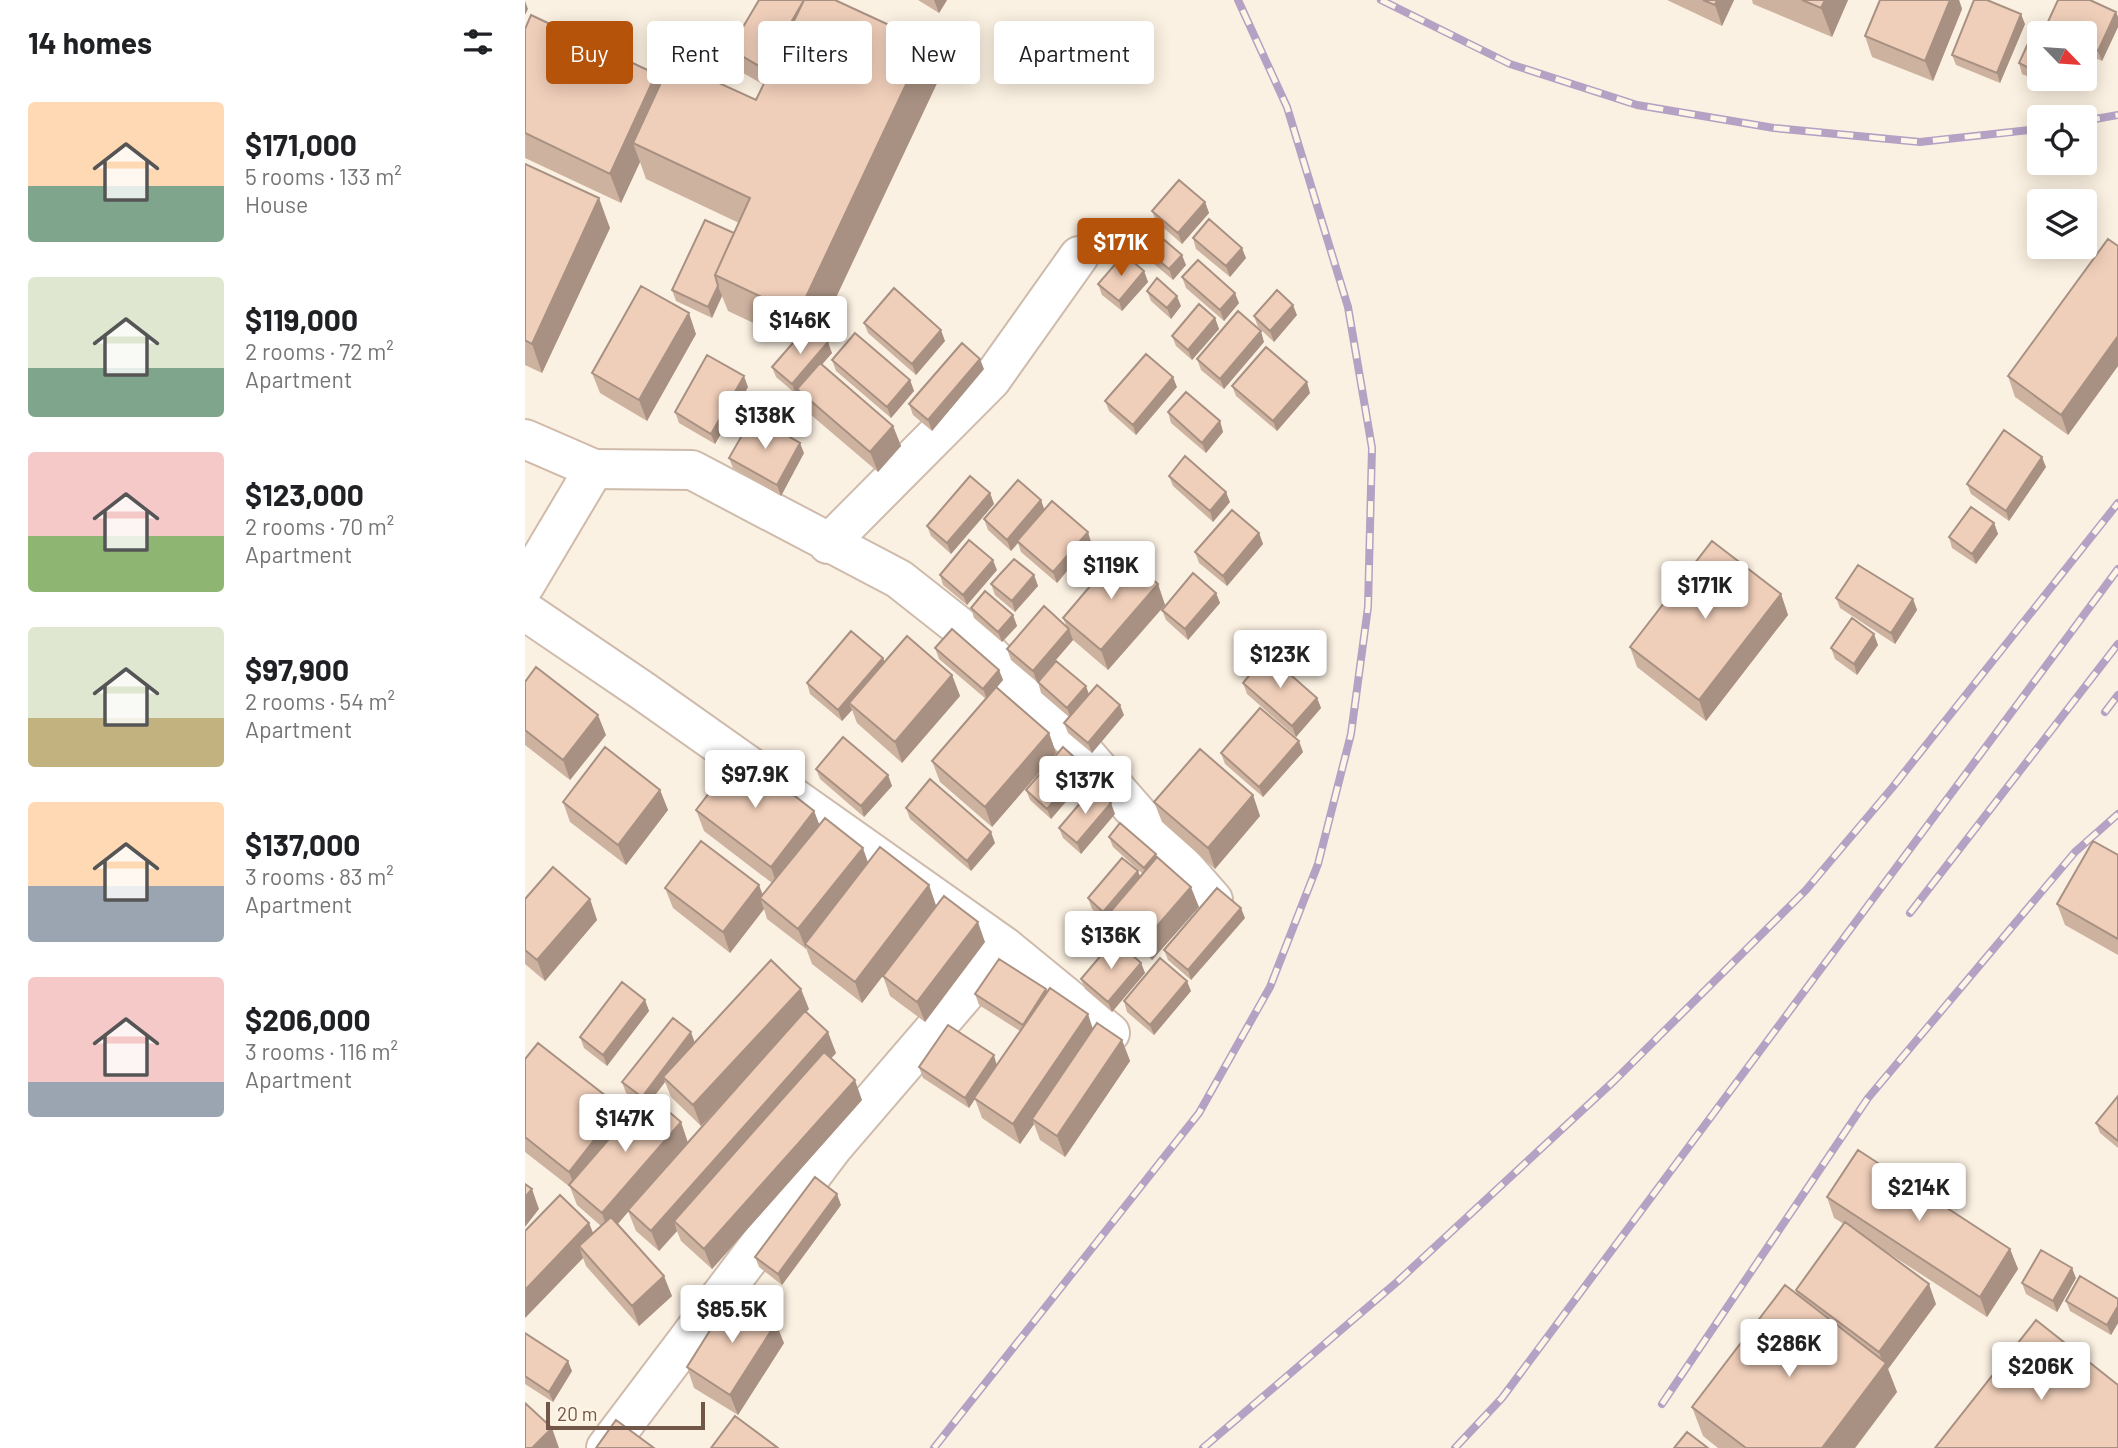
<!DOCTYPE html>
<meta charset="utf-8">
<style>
:root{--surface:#fff;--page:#f6f6f6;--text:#202124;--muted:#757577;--accent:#b45309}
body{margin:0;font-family:Barlow,sans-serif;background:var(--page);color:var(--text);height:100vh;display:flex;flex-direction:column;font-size:26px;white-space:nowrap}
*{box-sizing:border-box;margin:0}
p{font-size:23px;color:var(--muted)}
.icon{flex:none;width:38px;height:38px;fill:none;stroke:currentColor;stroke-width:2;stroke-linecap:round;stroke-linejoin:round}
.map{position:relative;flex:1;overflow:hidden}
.panel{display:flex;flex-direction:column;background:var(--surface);width:525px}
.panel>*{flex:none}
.hud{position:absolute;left:21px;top:21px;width:665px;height:63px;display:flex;gap:14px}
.needle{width:46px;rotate:115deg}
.tools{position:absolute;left:1502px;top:21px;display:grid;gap:14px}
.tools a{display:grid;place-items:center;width:70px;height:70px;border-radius:7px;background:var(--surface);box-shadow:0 4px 18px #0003;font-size:35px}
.scale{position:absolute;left:21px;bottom:18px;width:159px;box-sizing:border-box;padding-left:7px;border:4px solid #725749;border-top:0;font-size:19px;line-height:24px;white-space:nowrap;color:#725749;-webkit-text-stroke:5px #fef5e7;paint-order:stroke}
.price{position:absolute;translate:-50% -60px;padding:0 16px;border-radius:7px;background:#fff;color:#222;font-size:23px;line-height:46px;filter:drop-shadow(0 2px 4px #0008)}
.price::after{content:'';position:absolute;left:50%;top:42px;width:21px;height:16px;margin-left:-10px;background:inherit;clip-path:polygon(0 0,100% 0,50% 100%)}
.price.selected{background:var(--accent);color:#fff}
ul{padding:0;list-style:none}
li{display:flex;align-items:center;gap:21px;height:175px;padding:0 28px}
li span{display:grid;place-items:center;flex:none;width:196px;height:140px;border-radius:7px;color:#555}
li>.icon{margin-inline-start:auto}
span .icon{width:84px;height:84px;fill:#fffc;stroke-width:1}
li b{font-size:30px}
h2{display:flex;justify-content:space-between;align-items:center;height:84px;padding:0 28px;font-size:30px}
.chip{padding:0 24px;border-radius:7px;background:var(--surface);box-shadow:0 4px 18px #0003;font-size:24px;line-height:63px}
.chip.selected{background:var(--accent);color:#fff}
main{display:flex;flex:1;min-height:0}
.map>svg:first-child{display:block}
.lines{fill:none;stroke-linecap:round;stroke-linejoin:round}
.street-casing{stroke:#cebbac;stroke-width:42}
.secondary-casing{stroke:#d1baa9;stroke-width:42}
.street{stroke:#fff;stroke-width:38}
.secondary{stroke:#fff;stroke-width:38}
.rail-casing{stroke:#b4a1c3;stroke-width:8}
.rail{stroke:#fef5e7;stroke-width:5;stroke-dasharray:16;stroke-linecap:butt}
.wall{fill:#ceb2a0;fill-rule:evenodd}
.shaded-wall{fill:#a89182}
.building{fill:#f0cfba;stroke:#a89182;stroke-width:2}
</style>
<main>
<section class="panel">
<h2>14 homes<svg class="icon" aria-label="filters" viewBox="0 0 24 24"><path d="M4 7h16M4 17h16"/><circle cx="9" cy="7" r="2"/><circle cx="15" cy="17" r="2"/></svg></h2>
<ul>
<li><span style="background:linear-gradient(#ffd9b3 60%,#7fa58c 0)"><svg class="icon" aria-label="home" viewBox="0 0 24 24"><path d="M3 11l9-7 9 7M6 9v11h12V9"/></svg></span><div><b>$171,000</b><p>5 rooms · 133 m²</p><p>House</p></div></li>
<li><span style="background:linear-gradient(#dfe7d0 65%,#7fa58c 0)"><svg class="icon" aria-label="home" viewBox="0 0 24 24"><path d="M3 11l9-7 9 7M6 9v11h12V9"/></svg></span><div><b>$119,000</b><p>2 rooms · 72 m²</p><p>Apartment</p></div></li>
<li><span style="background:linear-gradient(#f6c9c9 60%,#8fb573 0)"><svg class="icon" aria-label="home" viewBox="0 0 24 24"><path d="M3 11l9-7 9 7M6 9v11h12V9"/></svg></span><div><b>$123,000</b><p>2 rooms · 70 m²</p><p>Apartment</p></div></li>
<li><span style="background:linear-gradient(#dfe7d0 65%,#c2b280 0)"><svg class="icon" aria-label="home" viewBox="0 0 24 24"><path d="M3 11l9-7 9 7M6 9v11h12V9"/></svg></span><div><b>$97,900</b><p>2 rooms · 54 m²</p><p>Apartment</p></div></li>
<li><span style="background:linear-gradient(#ffd9b3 60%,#9aa5b1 0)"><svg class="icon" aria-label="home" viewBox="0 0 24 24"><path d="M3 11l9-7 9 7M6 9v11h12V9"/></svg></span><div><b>$137,000</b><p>3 rooms · 83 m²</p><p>Apartment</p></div></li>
<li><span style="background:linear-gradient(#f6c9c9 75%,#9aa5b1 0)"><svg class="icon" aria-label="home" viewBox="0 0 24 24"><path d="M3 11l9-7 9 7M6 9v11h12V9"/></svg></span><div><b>$206,000</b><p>3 rooms · 116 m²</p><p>Apartment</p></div></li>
</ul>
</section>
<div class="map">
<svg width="1593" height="1448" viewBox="0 0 1593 1448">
<rect width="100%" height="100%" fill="#fbf1e2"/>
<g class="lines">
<g class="street-casing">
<path id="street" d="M69,469L167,470L374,579L445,635L527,716L688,900
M303,544L466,380L554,256
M0,611L118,691L480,947L585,1033
M81,1448L308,1147L480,947"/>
</g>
<g class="secondary-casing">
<path id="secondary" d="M0,439L69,469L0,585"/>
</g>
<use href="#street" class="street"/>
<use href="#secondary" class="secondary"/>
<g class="rail-casing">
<path id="rail" d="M856,0L985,64L1112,105L1249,128L1395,142L1514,129
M1559,121L1593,115
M1580,712L1593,695
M1385,913L1593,644
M1137,1404L1343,1098L1550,852L1593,814
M409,1448L674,1113L745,987L793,864L826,734L843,607L847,448L823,307L762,107L713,0
M678,1448L872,1282L1090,1080L1281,890L1367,788L1593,503
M930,1448L977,1398L1593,569"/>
</g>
<use href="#rail" class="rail"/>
</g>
<path class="wall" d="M393,0H422L414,13Z
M1142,0H1209L1197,26Z
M1227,0H1323L1307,37L1228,4Z
M1355,0H1434L1437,9L1408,81L1347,57L1340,36Z
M1591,12L1593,17V27L1577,61L1559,53V33H1523L1521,26Z
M1500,24L1475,83L1431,65L1427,55Z
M0,29L131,74L135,84L231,100L239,85L213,70L205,49L414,79L294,334L307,353L297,364L368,426L376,446L353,472L279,409L273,392L271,394L251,377L247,367L269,342L203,311L197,296L187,318L151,301L147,290L209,233L214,223L121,179L115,162L96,203L0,158Z
M1514,43V79H1527L1524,86L1497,74L1494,63Z
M0,164L85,228L17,373L0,365Z
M680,202L684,213L657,244L631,221L627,211Z
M668,238L721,258L705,277L671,249Z
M610,240L661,265L648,280L614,251Z
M1593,246V366L1543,435L1490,397L1483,376Z
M619,271L623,282L597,311L577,295L573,284Z
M657,277L714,303L699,321L661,288Z
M622,291L656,306L646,319L626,301Z
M772,315L749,342L733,327L729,316Z
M690,318L694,329L667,360L651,346L647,336Z
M339,323L420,341L391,375L343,333Z
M171,334L122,421L75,393L67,373Z
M739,342L699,389L676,370L672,359Z
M307,360L385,380L389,391L366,418L311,371Z
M459,369L407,431L388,415L384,404Z
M707,386L785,393L752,431L711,396Z
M223,387L190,444L154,423L150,412Z
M652,387L611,435L584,411L580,401Z
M643,412L695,421L698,432L681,453L646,423Z
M279,453L256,496L208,468L204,458Z
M1521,467L1484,521L1446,494L1442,484Z
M644,476L705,502L688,522L648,486Z
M465,493L469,504L426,554L406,536L402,526Z
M519,509L566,542L532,583L496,552L493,543L486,551L463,530L459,519Z
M1469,523L1473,534L1451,564L1427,548L1424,537Z
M734,533L738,544L702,586L674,563L670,552Z
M472,570L442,605L418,585L415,575Z
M509,575L513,586L490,612L470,595L466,584Z
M633,584L640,605L583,670L548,640L512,682L486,660L482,649L542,627L538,618Z
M691,593L695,603L663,640L641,620L637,610Z
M1256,594L1263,615L1181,721L1112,667L1105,647Z
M1311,598L1388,599L1392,610L1370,644L1315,608Z
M446,608L488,615L492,626L477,642L449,618Z
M1353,645L1332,675L1310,659L1306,648Z
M410,648L474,670L478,680L472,687L524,733L531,753L467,827L415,782L407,761L461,699L414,659Z
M358,658L359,662L427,675L435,696L377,763L332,723L327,710L317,721L285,694L282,683Z
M0,682L81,735L45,780L0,745Z
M513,682L564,694L599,715L567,753L543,733L539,723L544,717L516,693Z
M718,683L792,698L796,708L771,737L722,694Z
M778,752L738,797L700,764L696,753Z
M291,769L363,775L367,786L339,817L295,779Z
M563,776L526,819L505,800L501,790Z
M135,790L143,810L101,865L45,822L38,802Z
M728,795L735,816L690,869L637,822L629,802Z
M381,808L470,843L446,871L385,819Z
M171,810L289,811L294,825L343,862L404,885L411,905L460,942L400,1022L365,996L358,976L372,958L337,1003L287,964L281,948V949L242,919L239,909L205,953L148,908L140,888L238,895L247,883L179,831Z
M590,814L556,854L538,838L534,828Z
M584,837L632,857L674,907L627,960L593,931L588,915L582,922L567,909L563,898L613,871L615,877L618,874L588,847Z
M1593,855V955L1540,925L1532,904Z
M0,899H65L72,920L20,981L0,964Z
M720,918L666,980L643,960L639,950Z
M616,963L620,973L587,1012L560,989L556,979Z
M521,989L522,992L568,1029L597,1040L605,1061L540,1157L515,1140L509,1124L495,1144L457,1118L450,1099L444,1108L398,1078L394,1067L472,1065L495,1031L454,1005L450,994Z
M666,991L629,1035L602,1012L599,1001Z
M120,1000L124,1011L82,1066L59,1048L55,1037Z
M284,1009L281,1012L311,1053L306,1058L337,1100L187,1269L156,1241L152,1231L134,1251L111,1231L103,1211L93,1224L147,1296L114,1326L61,1266L58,1258L0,1318V1231L64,1223L68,1233L76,1226L52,1205L45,1187L0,1152V1059L95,1107L100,1120L115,1103L101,1093L97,1082L170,1043ZM243,1054L163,1143L156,1122L128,1098L140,1082L146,1097L176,1126Z
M1593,1096V1148L1575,1133L1571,1123Z
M1302,1197L1485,1249L1493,1269L1462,1317L1351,1245L1411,1304L1363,1369L1372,1392L1330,1448H1193L1178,1436L1167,1407L1272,1295L1271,1290L1319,1224L1309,1218Z
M316,1205L257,1285L234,1267L230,1257Z
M1551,1278L1532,1312L1501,1294L1497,1283Z
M1541,1301L1593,1306V1323L1586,1335L1545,1311Z
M0,1333L47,1371L28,1402L0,1384Z
M259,1343L213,1415L169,1388L162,1367Z"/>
<path class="shaded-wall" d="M279,0L246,89L239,69Z
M409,0H422L414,13Z
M1192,0H1209L1197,26L1190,5Z
M1300,0H1323L1307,37L1296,8Z
M1425,0H1434L1437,9L1408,81L1400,61Z
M0,1L3,9L0,15Z
M1591,12L1593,17V27L1577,61L1573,51Z
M1496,14L1500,24L1475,83L1472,73Z
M401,42L414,79L286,350L273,314Z
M131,74L142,103L108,143L115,162L96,203L85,174Z
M1521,79H1527L1524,86Z
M74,198L85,228L17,373L7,344Z
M680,202L684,213L657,244L653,233Z
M717,248L721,258L705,277L701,266Z
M657,255L661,265L648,280L644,269Z
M619,271L623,282L597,311L594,301Z
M193,286L197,296L187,318L183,307Z
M710,293L714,303L699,321L695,310Z
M652,296L656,306L646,319L642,308Z
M768,305L772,315L749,342L745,331Z
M164,313L171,334L122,421L114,400Z
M690,318L694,329L667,360L663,350Z
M416,330L420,341L391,375L387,364Z
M736,331L739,342L699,389L695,379Z
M1593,336V366L1543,435L1536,415Z
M303,342L307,353L274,391L272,389L273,392L271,394L267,384Z
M455,359L459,369L407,431L403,420Z
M219,376L223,387L190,444L186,434Z
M648,377L652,387L611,435L608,425Z
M385,380L389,391L366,418L362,407Z
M782,382L785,393L752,431L748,421Z
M695,421L698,432L681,453L677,443Z
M368,426L376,446L353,472L345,452Z
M275,443L279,453L256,496L252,485Z
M1517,457L1521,467L1484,521L1481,511Z
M701,492L705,502L688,522L685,511Z
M465,493L469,504L426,554L422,543Z
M516,500L520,511L486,551L482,540Z
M1469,523L1473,534L1451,564L1447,554Z
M563,532L566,542L532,583L528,572Z
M734,533L738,544L702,586L698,576Z
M468,560L472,570L442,605L438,595Z
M509,575L513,586L490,612L487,601Z
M633,584L640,605L583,670L576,650Z
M691,593L695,603L663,640L660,629Z
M1256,594L1263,615L1181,721L1174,700Z
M1388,599L1392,610L1370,644L1366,633Z
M488,615L492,626L477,642L473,632Z
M544,629L548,640L512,682L508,671Z
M1349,634L1353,645L1332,675L1329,664Z
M358,658L362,669L324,703L327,710L317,721L313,710Z
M474,670L478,680L462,699L458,689Z
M427,675L435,696L377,763L370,742Z
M561,686L565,697L546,719L542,708Z
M792,698L796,708L771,737L767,726Z
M595,705L599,715L567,753L563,743Z
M73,715L81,735L45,780L38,760Z
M524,733L531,753L467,827L460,807Z
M774,741L778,752L738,797L734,787Z
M559,766L563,776L526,819L522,809Z
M363,775L367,786L339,817L336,806Z
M135,790L143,810L101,865L93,845Z
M728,795L735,816L690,869L683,848Z
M586,803L590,814L556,854L552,843Z
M289,811L297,831L253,888L246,867Z
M466,832L470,843L446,871L442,861Z
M338,848L345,868L280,944L281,948V949L273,929Z
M631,854L635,865L623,878L619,868Z
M613,871L617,881L586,911L588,915L582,922L578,912Z
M234,885L241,903L235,898L239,909L205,953L198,932Z
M404,885L411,906L337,1003L330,982Z
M666,887L674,907L627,960L620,940Z
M65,899L72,920L20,981L12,960Z
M716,908L720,918L666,980L663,970Z
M453,922L460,942L400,1022L392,1002Z
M616,963L620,973L587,1012L583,1002Z
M662,981L666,991L629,1035L625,1025Z
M276,989L284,1009L176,1126L168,1105Z
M521,989L525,1000L501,1035L498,1025Z
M120,1000L124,1011L82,1066L78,1055Z
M563,1014L570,1035L507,1119L509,1124L495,1144L488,1124Z
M166,1032L170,1043L138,1077L140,1082L121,1107L117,1097Z
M303,1032L311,1053L156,1227L149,1221L152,1231L134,1251L126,1231Z
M597,1040L605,1061L540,1157L532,1136Z
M469,1055L472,1066L444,1108L440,1098Z
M330,1080L337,1100L187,1269L179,1249Z
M95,1107L103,1127L52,1192L44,1172Z
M156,1122L163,1143L84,1234L77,1213Z
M7,1189L14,1209L0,1227V1197Z
M312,1194L316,1205L257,1285L253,1274Z
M64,1223L72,1243L54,1246L58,1258L0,1318V1290Z
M1485,1249L1493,1269L1462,1317L1455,1297Z
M1547,1268L1551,1278L1532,1312L1528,1301Z
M139,1276L147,1296L114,1326L107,1306Z
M1404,1284L1411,1304L1363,1369L1372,1392L1330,1448H1297L1359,1366L1354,1352Z
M1593,1306V1323L1586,1335L1582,1325Z
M251,1323L259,1343L213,1415L205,1395Z
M43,1361L47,1371L28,1402L24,1392Z
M27,1428L34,1448H7Z"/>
<path class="building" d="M234,0H279L239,69L205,49Z
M279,0H310L401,42L273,314L190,275L225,198L108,143L146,61L231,100Z
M1178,0H1192L1190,5Z
M1277,0H1300L1296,8Z
M1355,0H1425L1400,61L1340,36Z
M1449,0H1462L1496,14L1472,73L1427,55Z
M1533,0H1565L1591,12L1573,51L1559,44V33H1536L1521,26Z
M6,15L131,74L85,174L0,133V29Z
M1505,39L1514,43V73L1494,63Z
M0,164L74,198L7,344L0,340Z
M654,180L680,202L653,233L627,211Z
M684,219L717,248L701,266L668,238Z
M180,220L209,233L190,275L193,286L183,307L147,290Z
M623,226L657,255L644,269L610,240Z
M1583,239L1593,246V336L1536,415L1483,376Z
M599,254L619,271L594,301L573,284Z
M673,260L710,293L695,310L657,277Z
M632,278L652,296L642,308L622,291Z
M116,286L164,313L114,400L67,373Z
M369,288L416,330L387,364L339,323Z
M752,290L768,305L745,331L729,316Z
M674,304L690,318L663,350L647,336Z
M713,311L736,331L695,379L672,359Z
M288,329L303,342L267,384L247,367L274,336L283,340Z
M330,333L385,380L362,407L307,360Z
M437,343L455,359L403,420L384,404Z
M741,347L782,382L748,421L707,386Z
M621,354L648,377L608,425L580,401Z
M182,355L219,376L186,434L150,412Z
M295,363L368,426L345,452L272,389Z
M661,392L695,421L677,443L643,412Z
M228,416L275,443L252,485L204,458Z
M1479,430L1517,457L1481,511L1442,484Z
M660,456L701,492L685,511L644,476Z
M445,476L465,493L422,543L402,526Z
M493,480L516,500L482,540L459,519Z
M527,501L563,532L528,572L492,541Z
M1446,507L1469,523L1447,554L1424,537Z
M707,510L734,533L698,576L670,552Z
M444,540L468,560L438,595L415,575Z
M1187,541L1256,594L1174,700L1105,647Z
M595,551L633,584L576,650L538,618Z
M489,559L509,575L487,601L466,584Z
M1333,565L1388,599L1366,633L1311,598Z
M668,573L691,593L660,629L637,610Z
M460,591L488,615L473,632L446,608Z
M519,606L544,629L508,671L482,649Z
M1327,618L1349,634L1329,664L1306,648Z
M427,629L474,670L458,689L410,648Z
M326,631L358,658L313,710L282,683Z
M382,636L427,675L370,742L324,703Z
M742,654L792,698L767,726L718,683Z
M531,661L561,686L542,708L513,682Z
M11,667L73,715L38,760L0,730V682Z
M572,685L595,705L563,743L539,723Z
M471,687L524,733L460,807L407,761Z
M735,708L774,741L734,787L696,753Z
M318,737L363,775L336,806L291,769Z
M80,747L135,790L93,845L38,802Z
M538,747L559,766L522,809L501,790Z
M675,749L728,795L683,848L629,802Z
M215,753L289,811L246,867L171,810Z
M405,779L466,832L442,861L381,808Z
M568,788L586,803L552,843L534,828Z
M300,818L338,848L273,929L235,898Z
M595,823L631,854L619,868L584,837Z
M176,841L234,885L198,932L140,888Z
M1568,841L1593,855V939L1532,904Z
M355,847L404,885L330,982L280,944Z
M632,857L666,887L620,940L586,911Z
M597,858L613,871L578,912L563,898Z
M28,867L65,899L12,960L0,950V899Z
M692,888L716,908L663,970L639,950Z
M419,896L453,922L392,1002L358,976Z
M590,939L616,963L583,1002L556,979Z
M635,958L662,981L625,1025L599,1001Z
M474,959L521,989L498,1025L450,994Z
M246,960L276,989L168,1105L138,1077Z
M97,982L120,1000L78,1055L55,1037Z
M525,988L563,1014L488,1124L449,1098Z
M280,1011L303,1032L126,1231L103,1210Z
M148,1018L166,1032L117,1097L97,1082Z
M572,1023L597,1040L532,1136L507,1119Z
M423,1025L469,1055L440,1098L394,1067Z
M13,1043L95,1107L44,1172L0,1137V1059Z
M299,1052L330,1080L179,1249L149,1221Z
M123,1094L156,1122L77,1213L44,1185Z
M1593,1096V1141L1571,1123Z
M1333,1150L1485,1249L1455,1297L1302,1197Z
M290,1177L312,1194L253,1274L230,1257Z
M0,1184L7,1189L0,1197Z
M35,1195L64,1223L0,1290V1231Z
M86,1217L139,1276L107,1306L54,1246Z
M1320,1222L1404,1284L1354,1352L1271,1290Z
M1516,1250L1547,1268L1528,1301L1497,1283Z
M1555,1276L1593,1299V1306L1582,1325L1541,1301Z
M1260,1285L1361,1363L1297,1448H1221L1167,1407Z
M208,1294L251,1323L205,1395L162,1367Z
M1511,1320L1593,1385V1448H1410Z
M0,1333L43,1361L24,1392L0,1376Z
M0,1403L27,1428L7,1448H0Z
M210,1416L253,1448H186Z
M91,1420L129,1448H71Z
M1162,1432L1183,1448H1149Z"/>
</svg>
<div class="tools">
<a><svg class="needle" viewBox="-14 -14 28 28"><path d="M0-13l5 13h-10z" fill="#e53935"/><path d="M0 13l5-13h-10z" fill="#757577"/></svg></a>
<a><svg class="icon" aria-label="locate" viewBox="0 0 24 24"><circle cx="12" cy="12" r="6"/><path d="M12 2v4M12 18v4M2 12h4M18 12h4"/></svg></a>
<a><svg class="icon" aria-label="layers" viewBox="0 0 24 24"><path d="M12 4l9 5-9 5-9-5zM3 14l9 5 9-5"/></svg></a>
</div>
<div class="scale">20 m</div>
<b class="price selected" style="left:596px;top:278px">$171K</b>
<b class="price" style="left:275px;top:356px">$146K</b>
<b class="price" style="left:240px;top:451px">$138K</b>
<b class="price" style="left:586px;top:601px">$119K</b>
<b class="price" style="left:1180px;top:621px">$171K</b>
<b class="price" style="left:755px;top:690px">$123K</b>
<b class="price" style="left:230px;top:810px">$97.9K</b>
<b class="price" style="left:560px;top:816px">$137K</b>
<b class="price" style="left:586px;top:971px">$136K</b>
<b class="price" style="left:100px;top:1154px">$147K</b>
<b class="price" style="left:1394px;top:1223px">$214K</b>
<b class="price" style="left:207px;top:1345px">$85.5K</b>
<b class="price" style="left:1264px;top:1379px">$286K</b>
<b class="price" style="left:1516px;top:1402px">$206K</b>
<div class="hud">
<a class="chip selected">Buy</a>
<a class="chip">Rent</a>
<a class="chip">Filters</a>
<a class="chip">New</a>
<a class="chip">Apartment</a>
</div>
</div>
</main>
